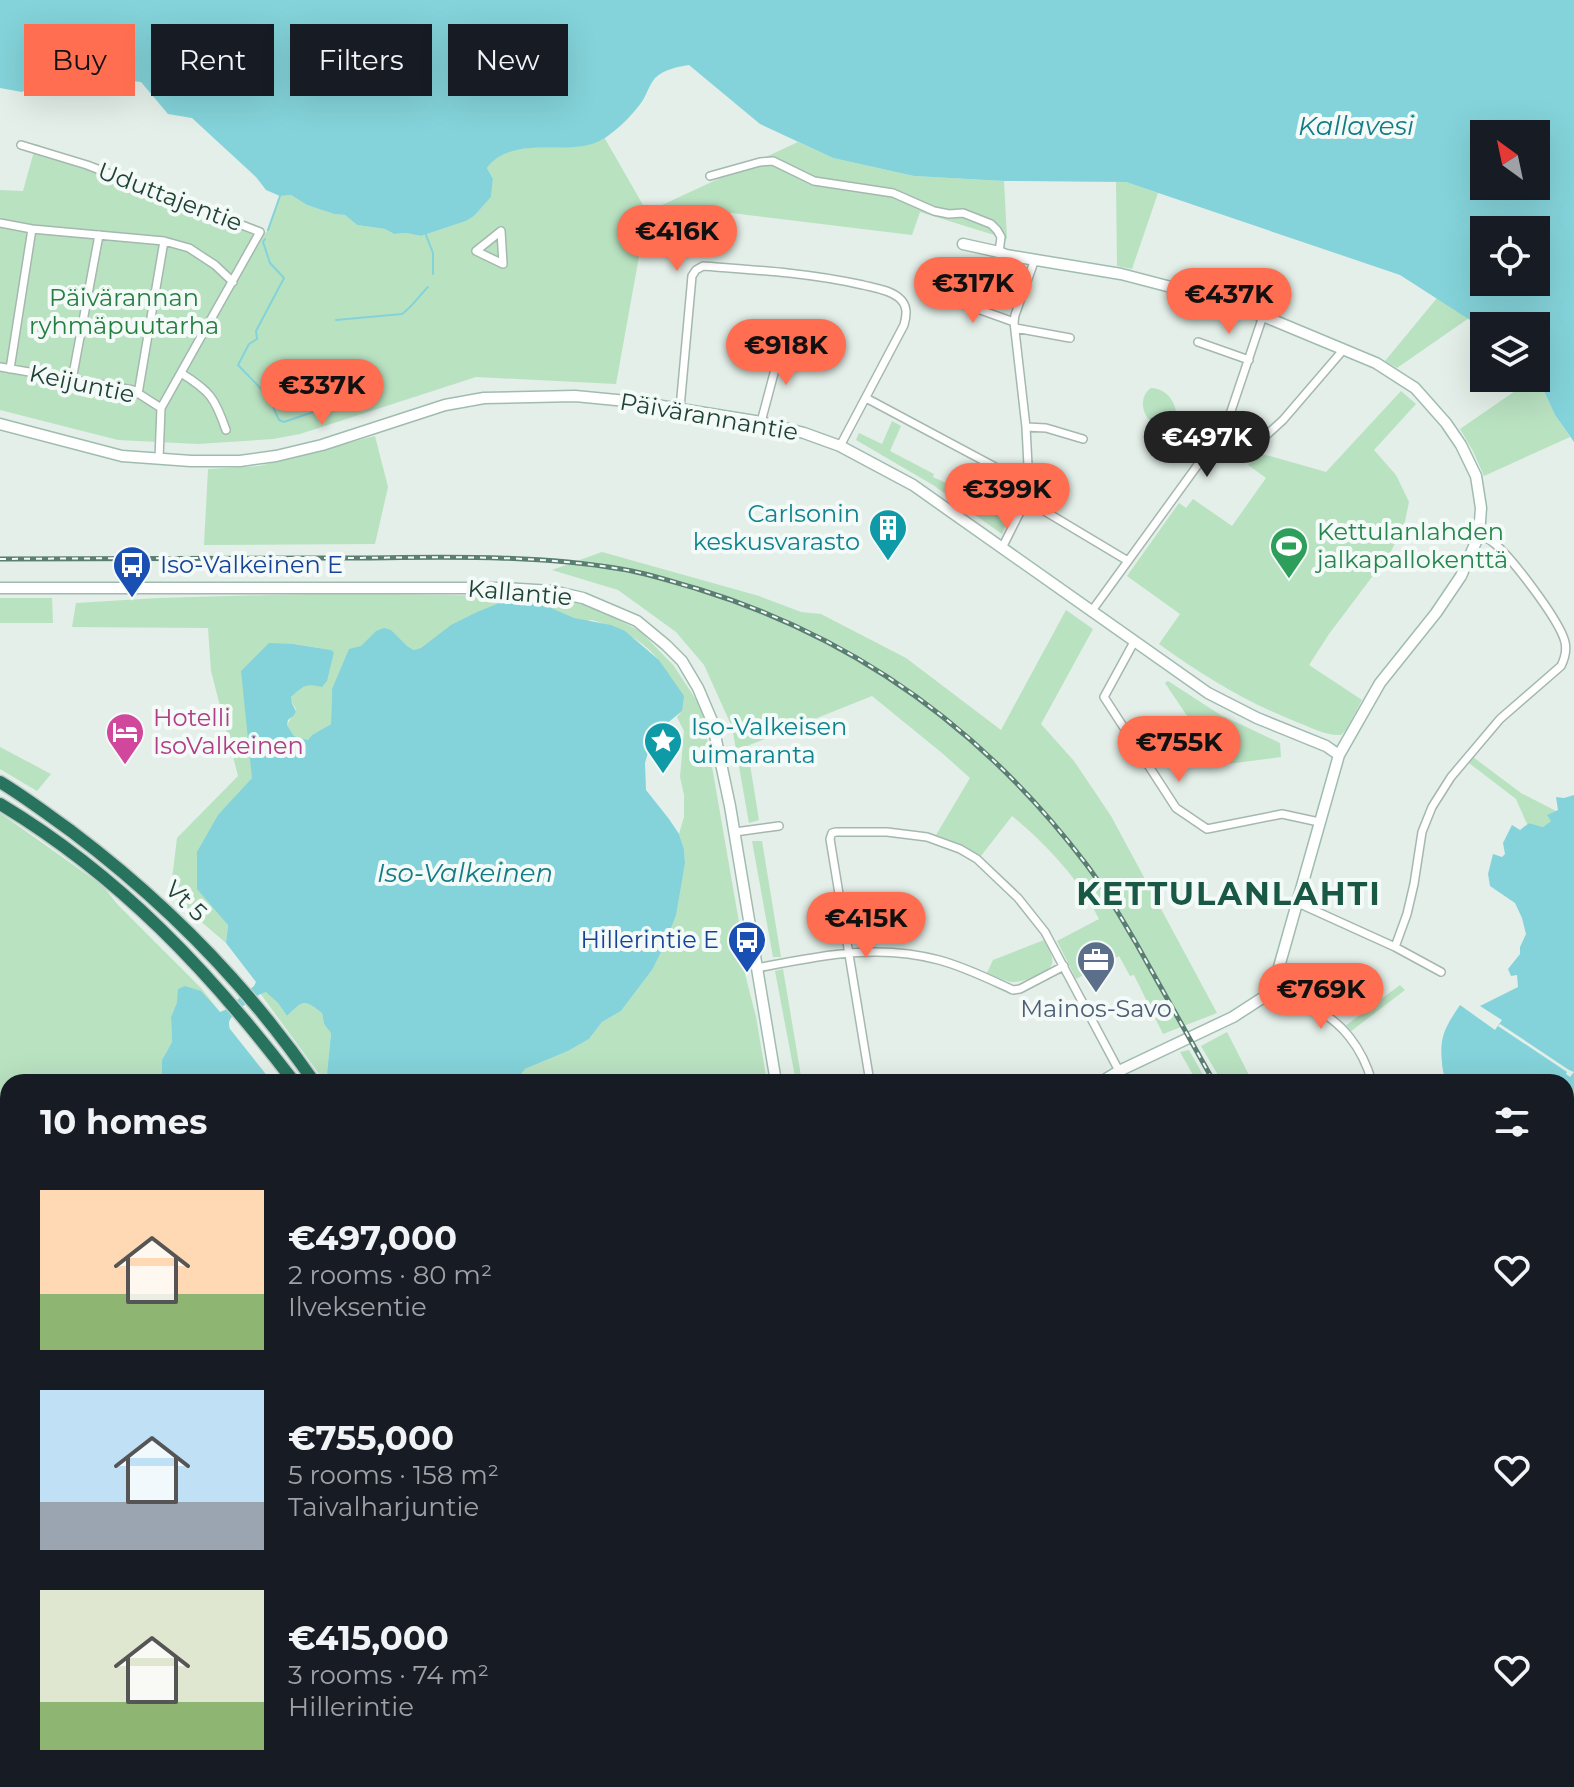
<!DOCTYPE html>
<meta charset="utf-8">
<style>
:root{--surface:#171b24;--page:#242831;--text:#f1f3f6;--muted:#9ea1a6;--accent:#ff6e50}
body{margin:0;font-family:Montserrat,sans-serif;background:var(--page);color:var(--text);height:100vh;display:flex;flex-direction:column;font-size:30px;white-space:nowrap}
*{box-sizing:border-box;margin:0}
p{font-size:26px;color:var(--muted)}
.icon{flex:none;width:44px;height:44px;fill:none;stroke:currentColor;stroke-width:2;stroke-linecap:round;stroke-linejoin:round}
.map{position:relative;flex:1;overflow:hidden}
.side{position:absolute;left:0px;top:1074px;width:1574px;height:714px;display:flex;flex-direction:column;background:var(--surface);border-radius:24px 24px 0 0;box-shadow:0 8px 32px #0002}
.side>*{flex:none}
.guide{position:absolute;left:24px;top:24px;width:800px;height:72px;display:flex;gap:16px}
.needle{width:52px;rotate:327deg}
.tools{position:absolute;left:1470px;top:120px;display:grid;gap:16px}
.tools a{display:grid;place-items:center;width:80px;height:80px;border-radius:0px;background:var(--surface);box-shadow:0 8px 32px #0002;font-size:40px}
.price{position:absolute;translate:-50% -68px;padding:0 18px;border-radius:28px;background:var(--accent);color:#111;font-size:26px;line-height:52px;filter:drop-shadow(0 2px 4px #0008)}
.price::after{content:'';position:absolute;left:50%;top:48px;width:24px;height:18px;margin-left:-12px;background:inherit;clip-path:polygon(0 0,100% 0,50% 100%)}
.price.selected{background:#222;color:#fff}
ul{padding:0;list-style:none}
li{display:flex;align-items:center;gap:24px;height:200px;padding:0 40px}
li span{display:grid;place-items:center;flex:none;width:224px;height:160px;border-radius:0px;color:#555}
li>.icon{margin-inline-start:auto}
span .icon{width:96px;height:96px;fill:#fffc;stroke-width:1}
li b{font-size:34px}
h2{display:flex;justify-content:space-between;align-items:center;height:96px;padding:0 40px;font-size:34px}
.chip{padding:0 28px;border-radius:0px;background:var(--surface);box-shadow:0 8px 32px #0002;font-size:28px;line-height:72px}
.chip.selected{background:var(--accent);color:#111}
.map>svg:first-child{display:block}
.green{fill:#b9e2c1}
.water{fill:#84d3da;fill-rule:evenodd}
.pier{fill:#e3efe8}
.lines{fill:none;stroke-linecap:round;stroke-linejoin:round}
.stream{stroke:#84d3da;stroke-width:2}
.street-casing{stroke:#a5b8af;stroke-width:10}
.secondary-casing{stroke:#a0bcb0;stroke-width:13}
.highway-casing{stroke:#c1cac7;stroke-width:15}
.street{stroke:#fff;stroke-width:7}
.secondary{stroke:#fff;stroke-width:10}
.highway{stroke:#28735e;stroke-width:12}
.rail-casing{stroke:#5a7e72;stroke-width:5}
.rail{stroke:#f4faf7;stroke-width:2;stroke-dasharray:6;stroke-linecap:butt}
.labels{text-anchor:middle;stroke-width:8;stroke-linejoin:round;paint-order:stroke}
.street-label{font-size:24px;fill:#204337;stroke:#f4faf7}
.park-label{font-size:24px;fill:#257f41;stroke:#f4faf7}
.culture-label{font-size:24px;fill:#0d838f;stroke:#f4faf7;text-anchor:end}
.leisure-label{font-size:24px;fill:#27864d;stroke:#f4faf7;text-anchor:start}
.transit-label{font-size:24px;fill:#164399;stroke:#f4faf7;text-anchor:start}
.hotel-label{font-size:24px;fill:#b23c85;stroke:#f4faf7;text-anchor:start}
.service-label{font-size:24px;fill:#4e5e75;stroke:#f4faf7}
.water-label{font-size:26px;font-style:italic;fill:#127c87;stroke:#f4faf7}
.district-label{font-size:32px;font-weight:bold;letter-spacing:2px;fill:#195844;stroke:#f4faf7}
</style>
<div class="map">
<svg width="1574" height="1787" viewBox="0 0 1574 1787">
<rect width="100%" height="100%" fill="#e3efe8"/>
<path class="green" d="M604,137L647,212L798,142L833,158L914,176L1004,181L1007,239L920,212L912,235L724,212H647L616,384L476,377L300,434L273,439L198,444L118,440L0,410V190L23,191L36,144L256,227L266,233L280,196L291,195L307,205L334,214L345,215L357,225L385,229L394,234L406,233L421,236L466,221L474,216L491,197L493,179L487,168C514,131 570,160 604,137Z
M1116,182H1126L1158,193L1132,269L1117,266Z
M1437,298L1469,318L1397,368L1385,361Z
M1537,376L1555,415L1570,437L1484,476L1473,451L1460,429Z
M1151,388C1168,389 1177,403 1177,420C1154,442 1130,403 1151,388Z
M1401,391L1416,404L1374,450L1396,475L1409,502L1404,526L1390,553L1329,634L1309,665L1362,700L1346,730L1341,735C1326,736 1313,728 1299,723C1246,702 1205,677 1159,644L1180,614L1127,576L1179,503L1186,508L1193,499L1232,526L1266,478L1248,465L1259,453L1326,472Z
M892,421L901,426L890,451L934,474L933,477L955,487L966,464L977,470L965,495L1009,518L1002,534L933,485L856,440L859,433L882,444Z
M375,436L388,487L375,544L204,545L208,469L259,466Z
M602,552L759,596L801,612L821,614L906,658L1001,730L1066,610L1093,629L1041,724L1074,761L1111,816L1217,1013L1163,1034L1134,975L1130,976L1119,956L1076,979L1057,941L1099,919C1079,879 1046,844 1012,816L981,856L960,844L936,835L970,778L942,753L872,696L747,746L759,820L749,823L732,727L704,665L676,632L618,590L552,570Z
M342,593L557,597L595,608L640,631L674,666L702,709L740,928L742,962L756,1017L767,1082H515L525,1069L568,1051L589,1039L602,1022L621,1011L652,970L680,888L685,863L684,849L679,834L684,817V795L680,777L684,731L677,717L682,711C676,696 668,671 658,659C640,638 617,627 592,620L414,650L407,646L332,689L331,724L312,735L308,740L294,736L287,725L296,709L291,701V697L303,686L309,684L334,652L330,650L295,644L291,686L252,778L242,790L226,943L170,895L177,838L238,776L211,671L208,628L72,627L76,603L159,598Z
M0,598H52L53,623H0Z
M1168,681L1219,714L1280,743L1281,757L1220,765L1165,683Z
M0,747L51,774L37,791L0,769Z
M1473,757L1521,793L1556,811L1548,815L1551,821L1543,827L1529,823L1527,824L1516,799L1469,763Z
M0,813L103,886L117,904L201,988L220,1012L215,1008L177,1002L171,1017L172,1042L162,1060V1074L158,1082H8V1117L0,1110Z
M752,841H762L781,957H773Z
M1044,940C1047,946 1054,956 1052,964C1049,973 1021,983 1012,982C1004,981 995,976 987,973L993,960Z
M783,969L802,1082H796L775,971Z
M1400,985L1405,990L1350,1032L1345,1026Z
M266,991L278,1003L287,1016C303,1000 304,999 322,1013L324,1024L331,1032L327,1073L334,1082H325L260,993Z
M1227,1032L1250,1077L1253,1082H1222L1201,1046Z
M1189,1050L1207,1082H1197L1180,1052Z
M1566,1518L1574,1524V1624L1566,1639Z
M8,1519V1780H446L453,1787H0V1522Z
M1189,1780H1253L1246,1787H1177Z"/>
<path class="water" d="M0,0H1574V442L1555,415L1536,374V326H1484V329L1400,275L1126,182L1004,181L914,176L833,158L760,124L689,65C678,67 664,69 655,78C650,84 647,93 643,100C633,115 610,139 592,144C559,154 511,136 487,168L493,179L491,197L474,216L466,221L421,236L406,233L394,234L385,229L357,225L345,215L334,214L307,205L291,195L280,196L266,190L256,177L192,118L168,114L141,82L124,80L88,86L71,92L60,93L34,85L22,92L0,88ZM1484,134H1536V186H1484ZM1484,230H1536V282H1484Z
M502,602H522L544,605L574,618L611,625L625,631L659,660L684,696L682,711L653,735L645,763L646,790L669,819L679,834L684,849L685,863L676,915L664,946L652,970L621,1011L602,1022L589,1039L568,1051L525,1069L515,1082H334L327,1073L331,1033L324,1024L322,1013C304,999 303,1000 287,1016L278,1003L266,992C257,994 231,1013 229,1022C229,1025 229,1027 230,1029L272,1082H158L162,1074V1060L172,1042L171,1017L177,1002L178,989L185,986L201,991L220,1012L225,1010L254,986L256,982L226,943L228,925L197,889V852L218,815L252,778L241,671L269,643L294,644L331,650L334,652L327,681L322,687C304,683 304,686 291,697C291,710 303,710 288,720L287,725L294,736L308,740L312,735L331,724L332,689L349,649L361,646L376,631L384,628L391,630L407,646L414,650L421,648L451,625L477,612Z
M1574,795V1428L1566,1436V1082H1444C1445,1074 1442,1070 1442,1062C1439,1036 1446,1026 1460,1005L1495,1030L1502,1020L1480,1006L1518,987L1517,975L1511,976L1508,969L1520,954V947L1526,934L1522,918L1515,903L1490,886L1488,874L1493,854L1502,857L1505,854L1503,843L1512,825L1520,830L1529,823L1543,827L1551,821L1547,815L1558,810L1556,797L1564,798Z
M0,1117L8,1123V1519L0,1522Z
M1253,1780H1313L1316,1787H1246Z"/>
<path class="pier" d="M1500,1024L1569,1070L1574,1072L1570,1077L1566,1074L1567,1072L1498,1026Z"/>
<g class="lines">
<path class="stream" d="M268,230L280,196
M426,235L433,253V274
M265,239L263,242L270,263L284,278L256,331L257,339L249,344L238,365L268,396L279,420L284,422L313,412L323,415
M336,320L402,314C412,307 419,296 428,287"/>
<g class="street-casing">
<path id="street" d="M21,145L87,165L260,232L161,408L159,459
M710,176L760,162L773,161L814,181L893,193L934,211L949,214L963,213L991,224L997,230L1001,237L999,252
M0,223L32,229L164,241L189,248L215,265L233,282
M501,231L503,264L476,251Z
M944,297L1014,322
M1015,328L1070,338
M1198,342L1249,360
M0,367L133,390L161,408
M10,369L32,229
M181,373C210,391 215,398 226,430
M72,380L99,235
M138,394L164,241
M866,398L1029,485
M680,408L692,276L696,270L703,266C758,270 809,273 863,285C875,288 889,290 898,297C908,305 907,314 904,325L840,446
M761,422L782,343
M1226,426L1249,441H1260L1283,420L1344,349
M1026,427L1046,428L1083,439
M1026,500L1128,561
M1002,548L1026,500L1029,485L1026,427L1014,322L1015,315L1035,259
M1091,612L1226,426L1263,316
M1134,642L1104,697L1176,808L1207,829L1282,814L1319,822
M735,832L779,826
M1298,903L1395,947L1441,972
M1395,947L1407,914L1414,884L1422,832L1432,807L1451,777L1500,719L1561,666C1565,658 1567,651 1565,642C1560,621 1509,553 1490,540C1487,538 1482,537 1479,535
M757,968C819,956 877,943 939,960C965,967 989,979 1013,990L1020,989L1064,966
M1267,995C1282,1004 1294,1001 1309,1007C1342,1019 1363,1050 1372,1082
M870,1079L901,1082
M870,1082L830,839L832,833L836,832H887L927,837L960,849L977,859L1018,898L1045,932L1125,1082
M1566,1680H1574
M549,1780L555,1787
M1383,1780L1384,1787
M1441,1780L1447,1787
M11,1787L39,1780"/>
</g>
<g class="secondary-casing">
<path id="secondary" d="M963,244L999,252L1006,255L1121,274L1190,292L1263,316L1376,363L1415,388L1446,423L1461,445L1476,476L1481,508L1479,535L1461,576L1436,613L1380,683L1339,755L1275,981L1267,995L1233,1017L1119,1071L1101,1082
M0,424L122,456L191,461H240L276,456L322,445L445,405L484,398L575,396L637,402L761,422L804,433L840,446L913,485L1208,693L1257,718L1326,746L1339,755
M0,588H502L552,591L583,598L637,621L666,645L682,661L698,688L712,721L730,806L776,1082
M1566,1708L1574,1711
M912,1787L913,1780"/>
</g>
<g class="highway-casing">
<path id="highway" d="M0,782C25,797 47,814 71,831C164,901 248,986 314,1082
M0,804C120,876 210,972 294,1082
M848,1780L855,1787
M871,1780L878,1787"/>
</g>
<use href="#street" class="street"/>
<use href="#secondary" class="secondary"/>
<use href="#highway" class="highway"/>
<g class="rail-casing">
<path id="rail" d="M0,559C111,558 222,558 332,558C428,558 526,553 621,569C647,573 673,582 698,589C858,638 985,731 1086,864C1105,889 1120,916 1136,943C1162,989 1188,1036 1214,1082
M1566,1505L1574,1511"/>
</g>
<use href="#rail" class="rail"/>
</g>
<defs>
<g id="building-pin" transform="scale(2)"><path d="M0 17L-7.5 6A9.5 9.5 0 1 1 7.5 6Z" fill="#0f9aa8" stroke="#f4faf7"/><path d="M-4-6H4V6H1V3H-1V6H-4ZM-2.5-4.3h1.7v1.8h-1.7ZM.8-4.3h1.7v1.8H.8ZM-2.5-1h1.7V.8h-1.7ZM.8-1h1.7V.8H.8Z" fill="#fff"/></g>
<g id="stadium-pin" transform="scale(2)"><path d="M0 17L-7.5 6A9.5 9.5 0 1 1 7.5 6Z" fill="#2e9e5b" stroke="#f4faf7"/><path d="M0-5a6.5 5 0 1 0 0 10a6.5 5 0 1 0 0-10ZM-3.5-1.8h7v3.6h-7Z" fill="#fff"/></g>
<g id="bus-pin" transform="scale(2)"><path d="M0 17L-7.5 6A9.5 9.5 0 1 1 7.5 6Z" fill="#1a4fb4" stroke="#f4faf7"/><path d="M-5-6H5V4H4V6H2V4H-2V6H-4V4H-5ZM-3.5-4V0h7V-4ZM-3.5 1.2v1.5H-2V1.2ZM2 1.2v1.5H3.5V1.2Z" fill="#fff"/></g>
<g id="hotel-pin" transform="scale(2)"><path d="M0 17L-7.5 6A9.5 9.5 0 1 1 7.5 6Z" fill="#d1479c" stroke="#f4faf7"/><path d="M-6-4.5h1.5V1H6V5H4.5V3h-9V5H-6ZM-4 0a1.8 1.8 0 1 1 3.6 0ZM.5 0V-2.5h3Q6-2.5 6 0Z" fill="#fff"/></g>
<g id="sight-pin" transform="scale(2)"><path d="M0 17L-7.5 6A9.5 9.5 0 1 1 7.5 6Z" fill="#0f9aa8" stroke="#f4faf7"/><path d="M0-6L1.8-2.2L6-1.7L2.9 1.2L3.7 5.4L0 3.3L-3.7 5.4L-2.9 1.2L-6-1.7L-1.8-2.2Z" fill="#fff"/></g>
<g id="office-pin" transform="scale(2)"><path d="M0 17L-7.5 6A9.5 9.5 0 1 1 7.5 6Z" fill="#5c6f8a" stroke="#f4faf7"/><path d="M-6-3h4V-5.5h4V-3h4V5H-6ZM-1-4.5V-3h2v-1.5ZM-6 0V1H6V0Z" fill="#fff"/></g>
</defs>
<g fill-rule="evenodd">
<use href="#building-pin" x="888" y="528"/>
<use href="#stadium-pin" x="1289" y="546"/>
<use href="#bus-pin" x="132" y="565"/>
<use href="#hotel-pin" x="125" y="732"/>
<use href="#sight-pin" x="663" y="741"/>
<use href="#bus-pin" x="747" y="940"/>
<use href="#office-pin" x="1096" y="960"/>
</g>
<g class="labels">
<g class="street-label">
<text transform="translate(170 197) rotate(21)" y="8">Uduttajentie</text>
<text transform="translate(82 384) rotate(12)" y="8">Keijuntie</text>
<text transform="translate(709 417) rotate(10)" y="8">Päivärannantie</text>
<text transform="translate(520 593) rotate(5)" y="8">Kallantie</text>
<text transform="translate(186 901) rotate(43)" y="8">Vt 5</text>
</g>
<g class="park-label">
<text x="124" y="306">Päivärannan<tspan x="124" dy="28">ryhmäpuutarha</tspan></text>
</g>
<g class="culture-label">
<text x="860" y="522">Carlsonin<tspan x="860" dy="28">keskusvarasto</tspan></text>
<text x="691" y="735" text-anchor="start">Iso-Valkeisen<tspan x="691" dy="28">uimaranta</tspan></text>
</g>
<g class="leisure-label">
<text x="1317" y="540">Kettulanlahden<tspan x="1317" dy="28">jalkapallokenttä</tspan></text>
</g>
<g class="transit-label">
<text x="160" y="573">Iso-Valkeinen E</text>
<text x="719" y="948" text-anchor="end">Hillerintie E</text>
</g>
<g class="hotel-label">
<text x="153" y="726">Hotelli<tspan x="153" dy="28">IsoValkeinen</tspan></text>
</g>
<g class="service-label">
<text x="1096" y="1017">Mainos-Savo</text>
</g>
<g class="water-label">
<text x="1356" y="135">Kallavesi</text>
<text x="465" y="882">Iso-Valkeinen</text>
</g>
<g class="district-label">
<text x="1229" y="905">KETTULANLAHTI</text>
</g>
</g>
</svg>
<div class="tools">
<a><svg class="needle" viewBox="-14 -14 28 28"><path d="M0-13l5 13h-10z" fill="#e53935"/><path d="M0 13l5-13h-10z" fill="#9ea1a6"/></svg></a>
<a><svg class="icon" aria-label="locate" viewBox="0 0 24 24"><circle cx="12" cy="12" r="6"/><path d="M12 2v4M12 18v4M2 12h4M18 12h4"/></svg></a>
<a><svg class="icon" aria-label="layers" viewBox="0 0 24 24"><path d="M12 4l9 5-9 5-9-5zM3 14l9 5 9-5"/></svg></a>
</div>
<b class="price" style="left:677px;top:273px">€416K</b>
<b class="price" style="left:973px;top:325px">€317K</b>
<b class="price" style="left:1229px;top:336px">€437K</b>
<b class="price" style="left:786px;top:387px">€918K</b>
<b class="price" style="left:322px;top:427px">€337K</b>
<b class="price selected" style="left:1207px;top:479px">€497K</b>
<b class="price" style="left:1007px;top:531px">€399K</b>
<b class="price" style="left:1179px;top:784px">€755K</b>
<b class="price" style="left:866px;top:960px">€415K</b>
<b class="price" style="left:1321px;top:1031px">€769K</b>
<div class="guide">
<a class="chip selected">Buy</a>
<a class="chip">Rent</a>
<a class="chip">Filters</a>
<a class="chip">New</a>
</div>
<section class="side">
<h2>10 homes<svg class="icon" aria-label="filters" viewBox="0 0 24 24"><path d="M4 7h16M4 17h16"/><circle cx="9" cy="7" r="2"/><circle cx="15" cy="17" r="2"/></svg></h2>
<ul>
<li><span style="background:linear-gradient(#ffd9b3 65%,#8fb573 0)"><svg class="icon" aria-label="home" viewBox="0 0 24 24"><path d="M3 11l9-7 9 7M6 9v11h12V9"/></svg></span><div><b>€497,000</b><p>2 rooms · 80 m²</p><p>Ilveksentie</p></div><svg class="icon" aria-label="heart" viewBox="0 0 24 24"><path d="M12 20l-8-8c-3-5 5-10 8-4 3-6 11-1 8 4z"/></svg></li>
<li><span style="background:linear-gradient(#bfe0f5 70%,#9aa5b1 0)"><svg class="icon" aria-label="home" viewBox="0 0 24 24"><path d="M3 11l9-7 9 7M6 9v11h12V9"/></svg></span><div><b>€755,000</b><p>5 rooms · 158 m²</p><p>Taivalharjuntie</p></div><svg class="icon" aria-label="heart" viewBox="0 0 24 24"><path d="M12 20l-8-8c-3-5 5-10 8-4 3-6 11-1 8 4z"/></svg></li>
<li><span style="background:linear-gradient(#dfe7d0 70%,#8fb573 0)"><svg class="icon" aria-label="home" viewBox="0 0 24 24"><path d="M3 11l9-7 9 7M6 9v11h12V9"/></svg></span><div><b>€415,000</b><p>3 rooms · 74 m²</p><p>Hillerintie</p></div><svg class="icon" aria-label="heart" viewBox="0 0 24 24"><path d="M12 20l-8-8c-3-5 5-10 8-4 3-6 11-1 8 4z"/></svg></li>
</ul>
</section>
</div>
